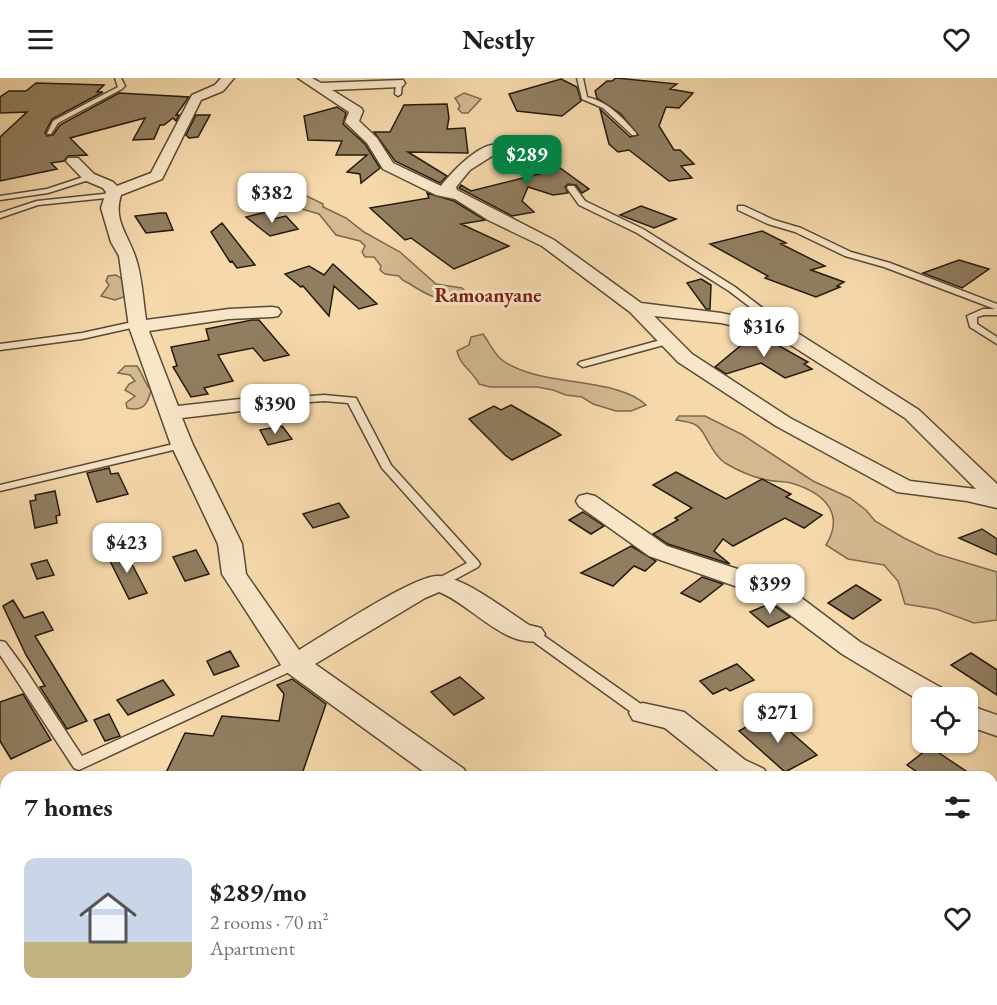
<!DOCTYPE html>
<meta charset="utf-8">
<style>
:root{--surface:#fff;--page:#f2f2f2;--text:#202124;--muted:#757577;--accent:#0b8043}
body{margin:0;font-family:"EB Garamond",serif;background:var(--page);color:var(--text);height:100vh;display:flex;flex-direction:column;font-size:22px;white-space:nowrap}
*{box-sizing:border-box;margin:0}
p{font-size:20px;color:var(--muted)}
.icon{flex:none;width:33px;height:33px;fill:none;stroke:currentColor;stroke-width:2;stroke-linecap:round;stroke-linejoin:round}
.map{position:relative;flex:1;overflow:hidden}
.panel{position:absolute;left:0px;top:693px;width:998px;height:234px;display:flex;flex-direction:column;background:var(--surface);border-radius:18px 18px 0 0;box-shadow:0 2px 4px #0004}
.panel>*{flex:none}
.fabs{position:absolute;left:912px;top:609px;display:grid;gap:12px}
.fabs a{display:grid;place-items:center;width:66px;height:66px;border-radius:12px;background:var(--surface);box-shadow:0 2px 4px #0004;font-size:30px}
.price{position:absolute;translate:-50% -51px;padding:0 14px;border-radius:12px;background:#fff;color:#222;font-size:20px;line-height:39px;filter:drop-shadow(0 2px 3px #0008)}
.price::after{content:'';position:absolute;left:50%;top:36px;width:18px;height:14px;margin-left:-9px;background:inherit;clip-path:polygon(0 0,100% 0,50% 100%)}
.price.selected{background:var(--accent);color:#fff}
ul{padding:0;list-style:none}
li{display:flex;align-items:center;gap:18px;height:150px;padding:0 24px}
li span{display:grid;place-items:center;flex:none;width:168px;height:120px;border-radius:12px;color:#555}
li>.icon{margin-inline-start:auto}
span .icon{width:72px;height:72px;fill:#fffc;stroke-width:1}
li b{font-size:26px}
h2{display:flex;justify-content:space-between;align-items:center;height:72px;padding:0 24px;font-size:26px}
header{display:flex;justify-content:space-between;align-items:center;height:78px;padding:0 24px;background:var(--surface);font-size:27px;font-weight:700}
.map>svg:first-child{display:block}
.green{fill:#d2b990;stroke:#7b6a50;stroke-width:1.5}
.lines{fill:none;stroke-linecap:round;stroke-linejoin:round}
.stream{stroke:#77664d;stroke-width:8}
.building{fill:#917e60;stroke:#241b0f;stroke-width:1.5}
.service-casing{stroke:#584a36;stroke-width:3}
.minor-casing{stroke:#584a36;stroke-width:3}
.service{fill:#f9e6c8;fill-rule:evenodd}
.minor{fill:#f9e6c8;fill-rule:evenodd}
.labels{text-anchor:middle;stroke-width:6;stroke-linejoin:round;paint-order:stroke}
.far-neighbourhood-label{font-size:20px;font-weight:bold;fill:#7a1f14;stroke:#f9e6c8}
</style>
<header><svg class="icon" aria-label="menu" viewBox="0 0 24 24"><path d="M4 6h16M4 12h16M4 18h16"/></svg>Nestly<svg class="icon" aria-label="heart" viewBox="0 0 24 24"><path d="M12 20l-8-8c-3-5 5-10 8-4 3-6 11-1 8 4z"/></svg></header>
<div class="map">
<svg width="997" height="927" viewBox="0 0 997 927">
<rect width="100%" height="100%" fill="#f6d9ab"/>
<filter id="stains"><feTurbulence type="fractalNoise" baseFrequency=".00333" numOctaves="4"/><feColorMatrix values="0 0 0 0 .2 0 0 0 0 .09 0 0 0 0 .02 0 0 0 .5 -.17"/></filter>
<radialGradient id="worn" r=".72"><stop offset=".6" stop-color="#630" stop-opacity="0"/><stop offset="1" stop-color="#630" stop-opacity=".3"/></radialGradient>
<path class="green" d="M464,15L481,21L468,35H462L458,31L460,28L455,20Z
M268,102C289,109 303,116 323,126V129L346,140L364,154L400,174L436,206L462,210L470,218L467,221C437,220 436,223 410,206C405,203 403,204 399,198L385,196L380,192L381,188L374,179H365L362,174L365,168L360,163L336,157L319,136L285,126C278,114 270,109 257,108V103Z
M116,197L122,201L126,218L115,222L101,218L109,207L106,203L108,198Z
M483,256C489,264 494,276 502,282C539,310 616,298 646,327L631,333H616L593,326L582,319L566,317L553,312L537,309H490L479,306C473,293 460,288 457,273L469,267L471,259Z
M125,288H137C143,296 144,305 151,312C148,326 143,334 127,330L126,325L135,318L125,312L129,306L135,303L130,297L118,295Z
M679,338H705L743,357L813,403L850,420L866,432L875,443L904,460L937,476L997,494V542L974,545L936,531L905,526L898,503L884,487L848,481L826,467C846,434 822,414 791,405C783,403 775,404 768,402C754,400 737,392 725,385C709,374 706,351 694,346C689,344 682,343 676,342Z"/>
<g class="lines">
<path class="stream" d="M0,761L6,769"/>
</g>
<path class="building" d="M616,0L677,6L670,11L693,15L679,30L666,29L659,48L674,72H680L694,86L681,88L692,100L669,103L629,72L618,74L609,66L600,31L630,59L638,57L621,36L597,20L595,13L607,3H612Z
M561,1L577,9L581,23L562,38L517,33L509,16Z
M36,5L104,7L97,14H103L52,41L45,55L47,58L53,57L60,47L119,15L189,19L176,37H179L176,43L173,40L164,47H160L154,61L133,62L145,40L70,60L87,77L68,78L64,83L51,85L57,91L0,103V59L27,34L0,35V19L9,13H26Z
M447,26L449,40L447,51L465,50L468,75L408,74L447,98L440,105L395,83L374,54H390L404,27Z
M337,29L346,35L343,46L365,66L380,90L361,105L360,96L347,94L367,77H336L342,63L308,62L304,38Z
M196,37H210L198,59L189,60L186,57Z
M541,76L589,111L582,115L576,107L568,106L565,109L568,115L553,117L528,109L522,123L534,134L512,138L459,110L461,107L471,113L539,96L513,84Z
M427,115L454,123L485,142L461,146L509,168L454,191L411,160L405,162L370,130L429,120Z
M641,128L676,141L654,150L620,137Z
M266,134L273,141L286,138L298,151L270,158L246,139Z
M160,135H166L173,152L146,155L135,138Z
M222,145L255,187L237,190L232,183L230,184L211,154Z
M762,153L786,165L781,166L825,188L811,192L844,204L837,208L840,209L816,219L765,200L768,198L710,166Z
M959,182L989,191L962,210L923,195Z
M333,186L377,226L359,231L334,208L329,238L303,208L301,209L285,196L309,188L324,197Z
M701,201L711,207L710,231H706L687,205Z
M252,242H259L289,277L264,283L253,270L218,277L233,303L204,310L208,316L191,319L173,289L177,288L171,269L209,262L206,251Z
M756,255L808,284L804,286L812,291L785,300L761,285L726,296L715,289Z
M511,327L549,349L561,357L512,382L505,377L469,341L494,328L501,332Z
M282,348L292,361L268,367L260,352Z
M109,390L111,396L118,395L128,416L97,424L87,395Z
M676,394L726,421L762,401L791,416L786,419L822,437L804,450L785,440L733,468L723,461L714,473L730,486L668,466L653,456L678,442L675,440L692,430L653,407Z
M55,413L60,437L56,438L57,445L35,450L30,423L36,422L35,417Z
M339,425L349,439L313,450L303,436Z
M583,434L604,448L591,456L569,442Z
M982,451L997,461V477L959,460Z
M631,468L656,483L645,493L634,488L613,508L581,495Z
M124,471L147,515L129,521L107,477Z
M196,472L209,496L185,503L173,479Z
M47,482L54,497L37,501L31,486Z
M702,499L723,506L700,524L681,515Z
M856,507L881,522L853,541L828,525Z
M13,522L24,540L43,534L53,552L35,558L87,643L67,651L40,609L45,608L26,577L3,528Z
M769,526L776,529L790,539L768,549L750,534Z
M230,573L239,588L214,597L207,583Z
M971,575L997,592V617L951,587Z
M737,586L754,602L730,613L726,610L713,616L700,603Z
M460,599L484,620L454,637L431,614Z
M292,601L326,626L301,699H164L185,655L213,658L222,638L279,643L284,616L277,607Z
M163,602L174,617L128,637L117,622Z
M23,616L51,662L11,681L0,663V624Z
M109,636L120,658L105,663L94,642Z
M766,638L783,652L786,650L817,677L785,694L739,653Z
M930,669L975,699H924L907,687Z"/>
<g class="lines">
<g class="service-casing">
<path id="service" d="M115,0H121L125,8L122,11L58,45L51,56H47L53,43L118,9Z
M577,0H583L587,19C608,24 622,39 636,55V57H632L603,30L582,21Z
M399,3L402,5L401,16L398,18L395,16L396,5Z
M89,97H92V101L48,115L0,122V118L47,111Z
M568,108H574L585,123L643,151L735,209L782,245L786,253L781,256L778,255L775,248L729,213L637,155L579,127L567,110Z
M113,115H116V119L38,127L0,140V135L37,123Z
M738,128H744L774,142L801,150L851,174L890,185L997,226V237H984L977,239V246L997,259V266L970,249L967,238L983,231H995L884,189L845,178L795,154L768,146L738,132Z
M137,243L142,246L140,248L82,261L0,272V266L82,255Z
M668,260L671,261V265L583,289L578,286L580,284Z
M324,317L356,320L391,387L478,483L480,486L478,489L441,509H433L431,506L433,503L467,485L382,390L348,325L324,323L258,328L253,325L258,322Z
M182,364L186,365L187,367L186,369L0,413V407Z
M532,552L537,553L648,631L650,635L648,639H638L527,559L525,556L527,553Z
M0,563L5,564L25,591L82,678L290,583H300L302,586L300,589L79,692L74,690L0,577Z
M635,921H663L666,927H638Z"/>
</g>
<g class="minor-casing">
<path id="minor" d="M221,0H234L223,13L201,22L162,101L121,117C113,142 127,155 135,178C142,197 143,222 146,242L229,231L272,229L278,230L281,234L278,238L272,239L229,241L149,253L178,328L258,319L265,321L268,325L265,329L258,331L182,340L193,367L242,466L246,496L299,572C326,556 411,499 437,498C462,497 507,533 529,547L541,550L545,556L541,562C506,572 471,526 439,514L425,520L315,586L464,691L468,699H431L285,593L222,496L218,466L171,367L129,249L119,178L111,164L101,130L106,114L103,110L84,102L66,83L68,80H78L94,96L113,104L117,108L151,95L192,17L215,7Z
M298,0H312L321,5L403,2L405,5L403,8L399,9L332,12L361,30L363,33L359,43L377,60L393,85L441,108C451,95 481,62 500,67L502,70L500,73L470,92L456,109L457,112L554,162L641,225L721,235L788,249L919,332L997,406V430L967,423L897,414L776,348L678,284L630,234L542,168L488,142L455,121L436,117L383,91L367,65L345,44L349,34ZM654,238L721,245L775,257L905,340L976,411L910,403L790,340L692,276Z
M587,416L595,418L667,468L753,496L795,515L860,564L947,613L951,620H922V624L842,576L777,527L735,508L649,478L579,428L576,423L579,418Z
M643,625L684,634L745,682L764,691L768,699H726L665,650L633,642L629,635L633,628Z
M968,627L997,637V658L968,648Z
M992,803L997,805V833L992,831Z
M597,921H633V927H597Z"/>
</g>
<use href="#service" class="service"/>
<use href="#minor" class="minor"/>
</g>
<g class="labels">
<g class="far-neighbourhood-label">
<text x="488" y="224">Ramoanyane</text>
</g>
</g>
<rect width="100%" height="100%" filter="url(#stains)"/>
<rect width="100%" height="100%" fill="url(#worn)"/>
</svg>
<div class="fabs">
<a><svg class="icon" aria-label="locate" viewBox="0 0 24 24"><circle cx="12" cy="12" r="6"/><path d="M12 2v4M12 18v4M2 12h4M18 12h4"/></svg></a>
</div>
<b class="price selected" style="left:527px;top:108px">$289</b>
<b class="price" style="left:272px;top:146px">$382</b>
<b class="price" style="left:764px;top:280px">$316</b>
<b class="price" style="left:275px;top:357px">$390</b>
<b class="price" style="left:127px;top:496px">$423</b>
<b class="price" style="left:770px;top:537px">$399</b>
<b class="price" style="left:778px;top:666px">$271</b>
<section class="panel">
<h2>7 homes<svg class="icon" aria-label="filters" viewBox="0 0 24 24"><path d="M4 7h16M4 17h16"/><circle cx="9" cy="7" r="2"/><circle cx="15" cy="17" r="2"/></svg></h2>
<ul>
<li><span style="background:linear-gradient(#c9d6e8 70%,#c2b280 0)"><svg class="icon" aria-label="home" viewBox="0 0 24 24"><path d="M3 11l9-7 9 7M6 9v11h12V9"/></svg></span><div><b>$289/mo</b><p>2 rooms · 70 m²</p><p>Apartment</p></div><svg class="icon" aria-label="heart" viewBox="0 0 24 24"><path d="M12 20l-8-8c-3-5 5-10 8-4 3-6 11-1 8 4z"/></svg></li>
</ul>
</section>
</div>
